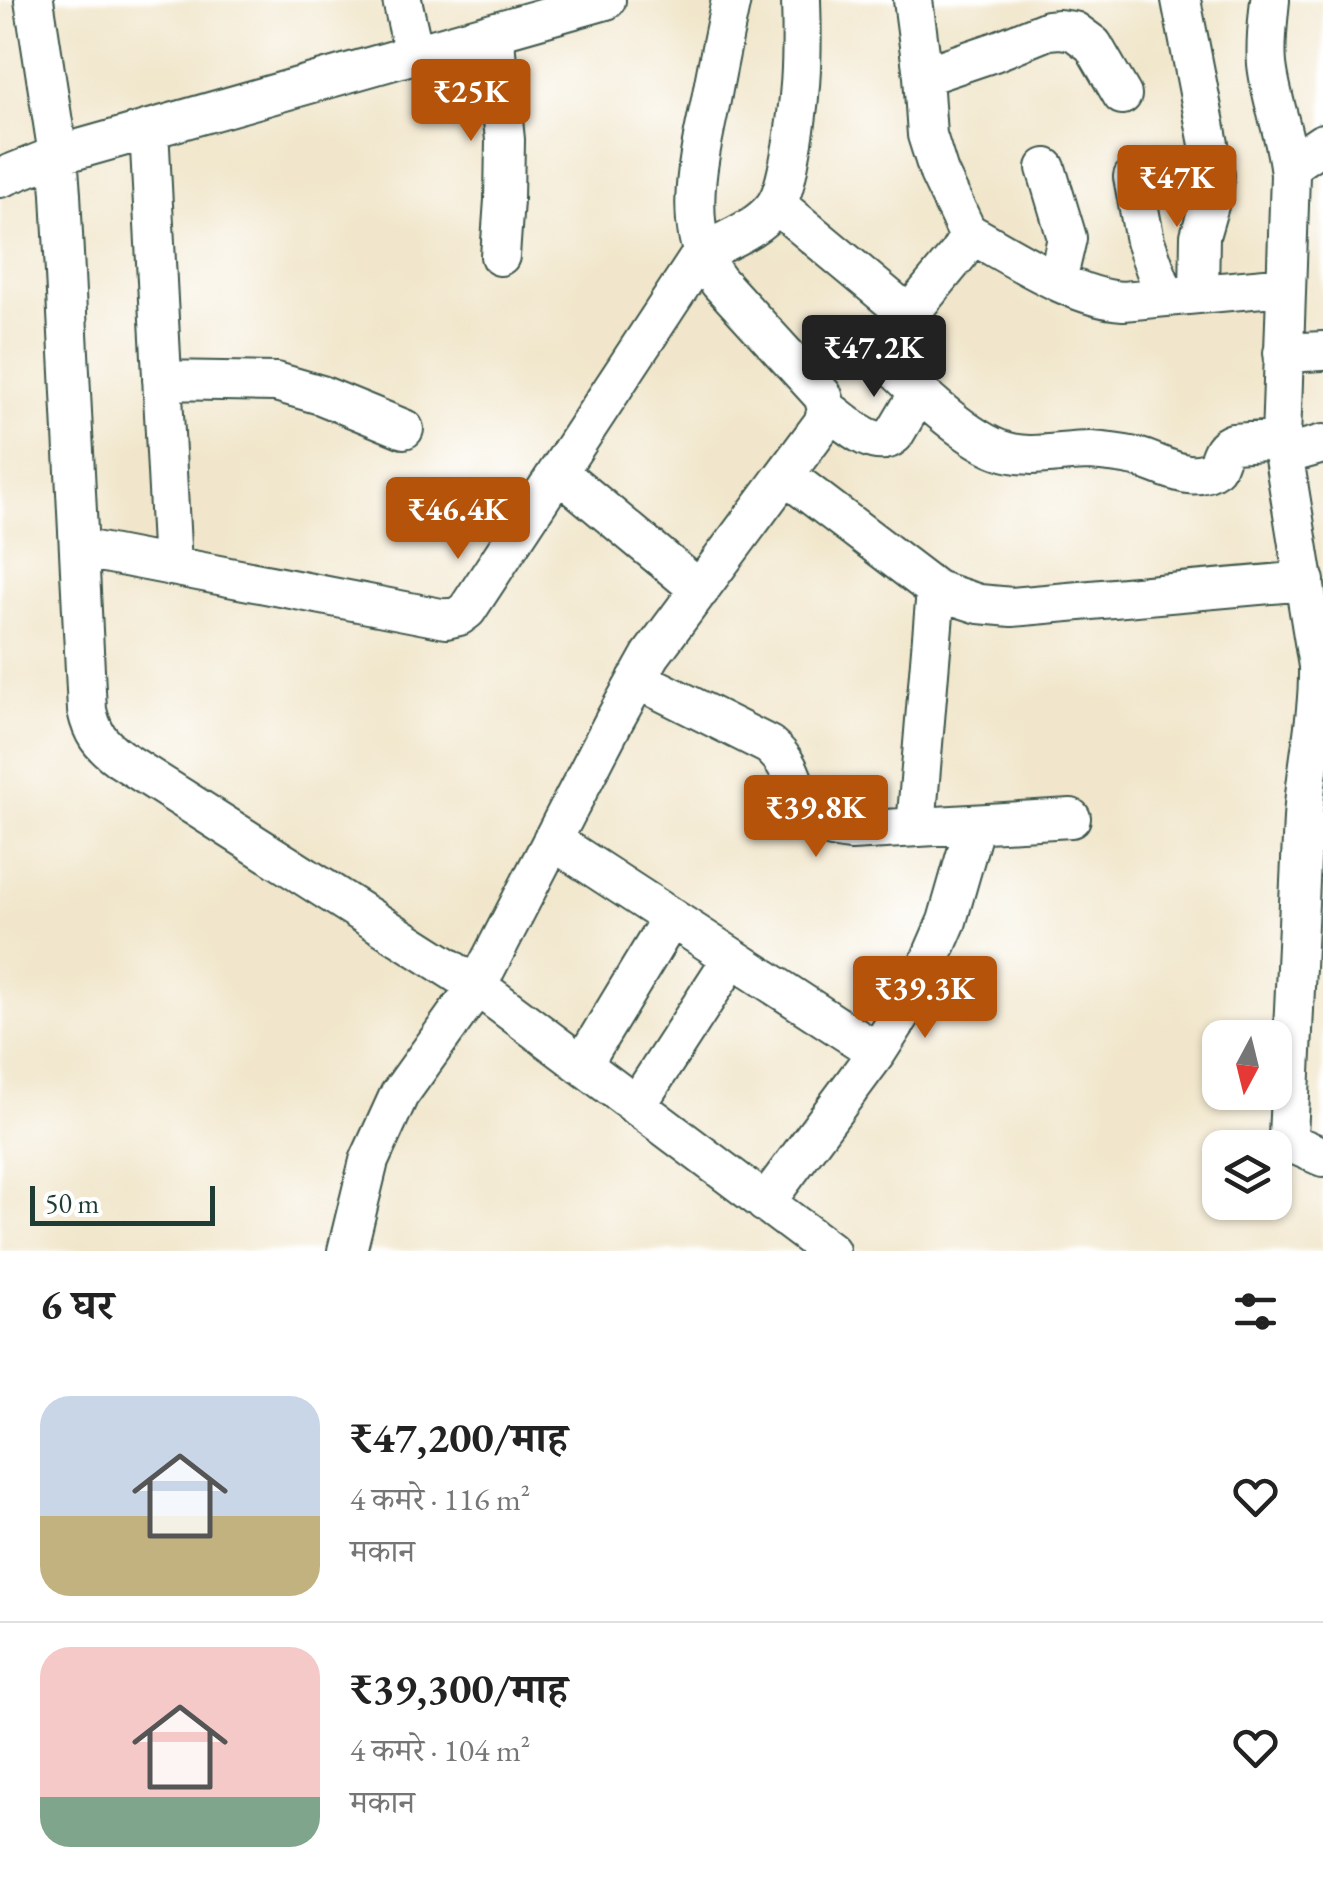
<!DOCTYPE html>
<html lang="hi">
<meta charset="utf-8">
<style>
:root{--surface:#fff;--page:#f6f6f6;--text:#222;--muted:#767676;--line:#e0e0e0;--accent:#b45309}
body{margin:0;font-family:"EB Garamond","Noto Serif Devanagari",serif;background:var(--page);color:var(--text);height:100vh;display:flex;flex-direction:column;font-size:38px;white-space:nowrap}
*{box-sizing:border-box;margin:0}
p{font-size:32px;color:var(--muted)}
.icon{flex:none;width:55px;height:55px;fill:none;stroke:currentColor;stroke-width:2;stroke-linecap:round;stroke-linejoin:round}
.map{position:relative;height:1251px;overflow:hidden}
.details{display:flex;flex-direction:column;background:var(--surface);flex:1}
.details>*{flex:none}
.needle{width:65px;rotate:187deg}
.fabs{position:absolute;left:1202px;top:1020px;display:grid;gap:20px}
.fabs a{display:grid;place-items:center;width:90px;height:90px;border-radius:20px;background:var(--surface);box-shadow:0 2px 8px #0004;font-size:50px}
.scale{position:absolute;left:30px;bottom:25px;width:185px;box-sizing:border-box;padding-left:10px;border:5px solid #1f3d34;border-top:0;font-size:28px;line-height:35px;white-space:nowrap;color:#1f3d34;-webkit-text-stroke:8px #fff;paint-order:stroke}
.price{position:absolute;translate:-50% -85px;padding:0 22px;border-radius:10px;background:var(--accent);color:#fff;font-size:32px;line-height:65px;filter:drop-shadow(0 2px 5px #0008)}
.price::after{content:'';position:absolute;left:50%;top:60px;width:30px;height:22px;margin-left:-15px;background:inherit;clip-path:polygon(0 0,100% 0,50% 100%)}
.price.selected{background:#222;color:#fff}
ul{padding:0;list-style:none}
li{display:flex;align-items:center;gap:30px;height:250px;padding:0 40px}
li+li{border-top:2px solid var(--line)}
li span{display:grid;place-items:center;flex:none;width:280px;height:200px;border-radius:30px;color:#555}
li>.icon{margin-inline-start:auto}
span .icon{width:120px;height:120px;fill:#fffc;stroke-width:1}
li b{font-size:42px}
h2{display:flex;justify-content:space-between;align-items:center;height:120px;padding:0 40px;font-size:42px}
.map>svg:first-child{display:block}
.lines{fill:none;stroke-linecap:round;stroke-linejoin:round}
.minor-casing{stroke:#3e564b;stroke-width:42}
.minor{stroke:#fff;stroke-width:38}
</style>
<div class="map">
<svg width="1323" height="1251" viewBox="0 0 1323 1251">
<rect width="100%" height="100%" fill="#fff"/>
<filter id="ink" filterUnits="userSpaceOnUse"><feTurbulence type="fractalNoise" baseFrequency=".01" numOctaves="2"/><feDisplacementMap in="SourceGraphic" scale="20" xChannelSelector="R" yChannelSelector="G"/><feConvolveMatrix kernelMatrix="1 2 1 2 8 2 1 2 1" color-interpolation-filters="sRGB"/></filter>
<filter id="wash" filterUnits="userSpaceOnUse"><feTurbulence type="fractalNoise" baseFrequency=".0048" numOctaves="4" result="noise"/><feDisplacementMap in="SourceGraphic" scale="40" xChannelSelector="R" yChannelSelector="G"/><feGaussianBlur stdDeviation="2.25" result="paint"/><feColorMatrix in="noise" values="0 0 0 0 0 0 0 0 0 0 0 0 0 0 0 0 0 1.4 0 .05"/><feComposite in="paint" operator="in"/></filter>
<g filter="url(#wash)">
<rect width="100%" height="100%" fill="#f1e6cb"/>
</g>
<g filter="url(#ink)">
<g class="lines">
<g class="minor-casing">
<path id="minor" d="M34,0L58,155L61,194L87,710C92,733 100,744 119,758L477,986L830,1251
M402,0L414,54
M913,0L923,76L927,135L939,173L967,232L966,241L958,255L888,340L883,348L884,358C911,386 962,435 998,449C1028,461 1059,451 1090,451C1104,452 1121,454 1136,457C1161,463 1191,486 1216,467C1221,456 1221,447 1233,443L1281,440
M1181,0L1215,175L1214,188L1200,236L1199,294
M1270,0C1268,21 1265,43 1267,64C1271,102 1287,137 1290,175L1281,440L1318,666C1319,717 1306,767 1303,818L1288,1137L1293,1144L1323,1157
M494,32L505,140L504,200L500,256
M923,76L994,52L1048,30L1059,29L1074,31L1093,45L1122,95
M149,129L172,566
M1289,166L1323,143
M1046,168L1067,238L1061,264L1052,277
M1133,177L1145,241L1165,297
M0,178L58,155L606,0
M776,204L909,315
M967,232C1012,256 1073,298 1123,301L1286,286
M1283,353L1323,351
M162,380L276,382L321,395L404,429
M827,409C844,421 875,453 894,435L920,391
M1284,455L1323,444
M558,472L700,590
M785,475L936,590L979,604L1012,607L1305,581
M79,548L446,619L459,616L467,610L702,253C726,240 757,229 774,207C783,195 786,178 789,163C801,104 803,60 801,0
M637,679L769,745C813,781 779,825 851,831L1071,818
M916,827L936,590
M552,840L877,1052
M582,1065L671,918
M636,1106L732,958
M765,1203L877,1052L918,988L947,921L975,824
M347,1251L369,1161L399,1095L477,986L614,721L651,655L823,423L827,409L823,396L719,282C679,232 699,158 711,100C717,67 724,33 731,0"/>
</g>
<use href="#minor" class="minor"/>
</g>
</g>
</svg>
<div class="fabs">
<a><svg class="needle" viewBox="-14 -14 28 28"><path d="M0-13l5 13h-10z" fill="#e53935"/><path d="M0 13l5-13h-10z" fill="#767676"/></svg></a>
<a><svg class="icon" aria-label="layers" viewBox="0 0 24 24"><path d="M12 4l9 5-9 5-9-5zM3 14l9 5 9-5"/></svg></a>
</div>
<div class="scale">50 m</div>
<b class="price" style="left:471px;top:144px">₹25K</b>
<b class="price" style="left:1177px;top:230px">₹47K</b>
<b class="price selected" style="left:874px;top:400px">₹47.2K</b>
<b class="price" style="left:458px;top:562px">₹46.4K</b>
<b class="price" style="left:816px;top:860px">₹39.8K</b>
<b class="price" style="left:925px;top:1041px">₹39.3K</b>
</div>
<section class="details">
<h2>6 घर<svg class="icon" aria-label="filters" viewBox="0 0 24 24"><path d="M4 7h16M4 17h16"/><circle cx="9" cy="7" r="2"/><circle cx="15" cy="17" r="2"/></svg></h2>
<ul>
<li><span style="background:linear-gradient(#c9d6e8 60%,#c2b280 0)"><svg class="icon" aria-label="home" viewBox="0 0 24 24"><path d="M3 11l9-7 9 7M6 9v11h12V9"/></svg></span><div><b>₹47,200/माह</b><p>4 कमरे · 116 m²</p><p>मकान</p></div><svg class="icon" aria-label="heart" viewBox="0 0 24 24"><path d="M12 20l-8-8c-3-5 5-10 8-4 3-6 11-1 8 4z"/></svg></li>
<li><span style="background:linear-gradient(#f6c9c9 75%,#7fa58c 0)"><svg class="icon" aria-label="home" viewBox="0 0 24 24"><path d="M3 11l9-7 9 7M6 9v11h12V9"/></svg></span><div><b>₹39,300/माह</b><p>4 कमरे · 104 m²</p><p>मकान</p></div><svg class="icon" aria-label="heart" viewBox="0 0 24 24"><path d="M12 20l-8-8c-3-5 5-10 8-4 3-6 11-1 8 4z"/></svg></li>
</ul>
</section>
